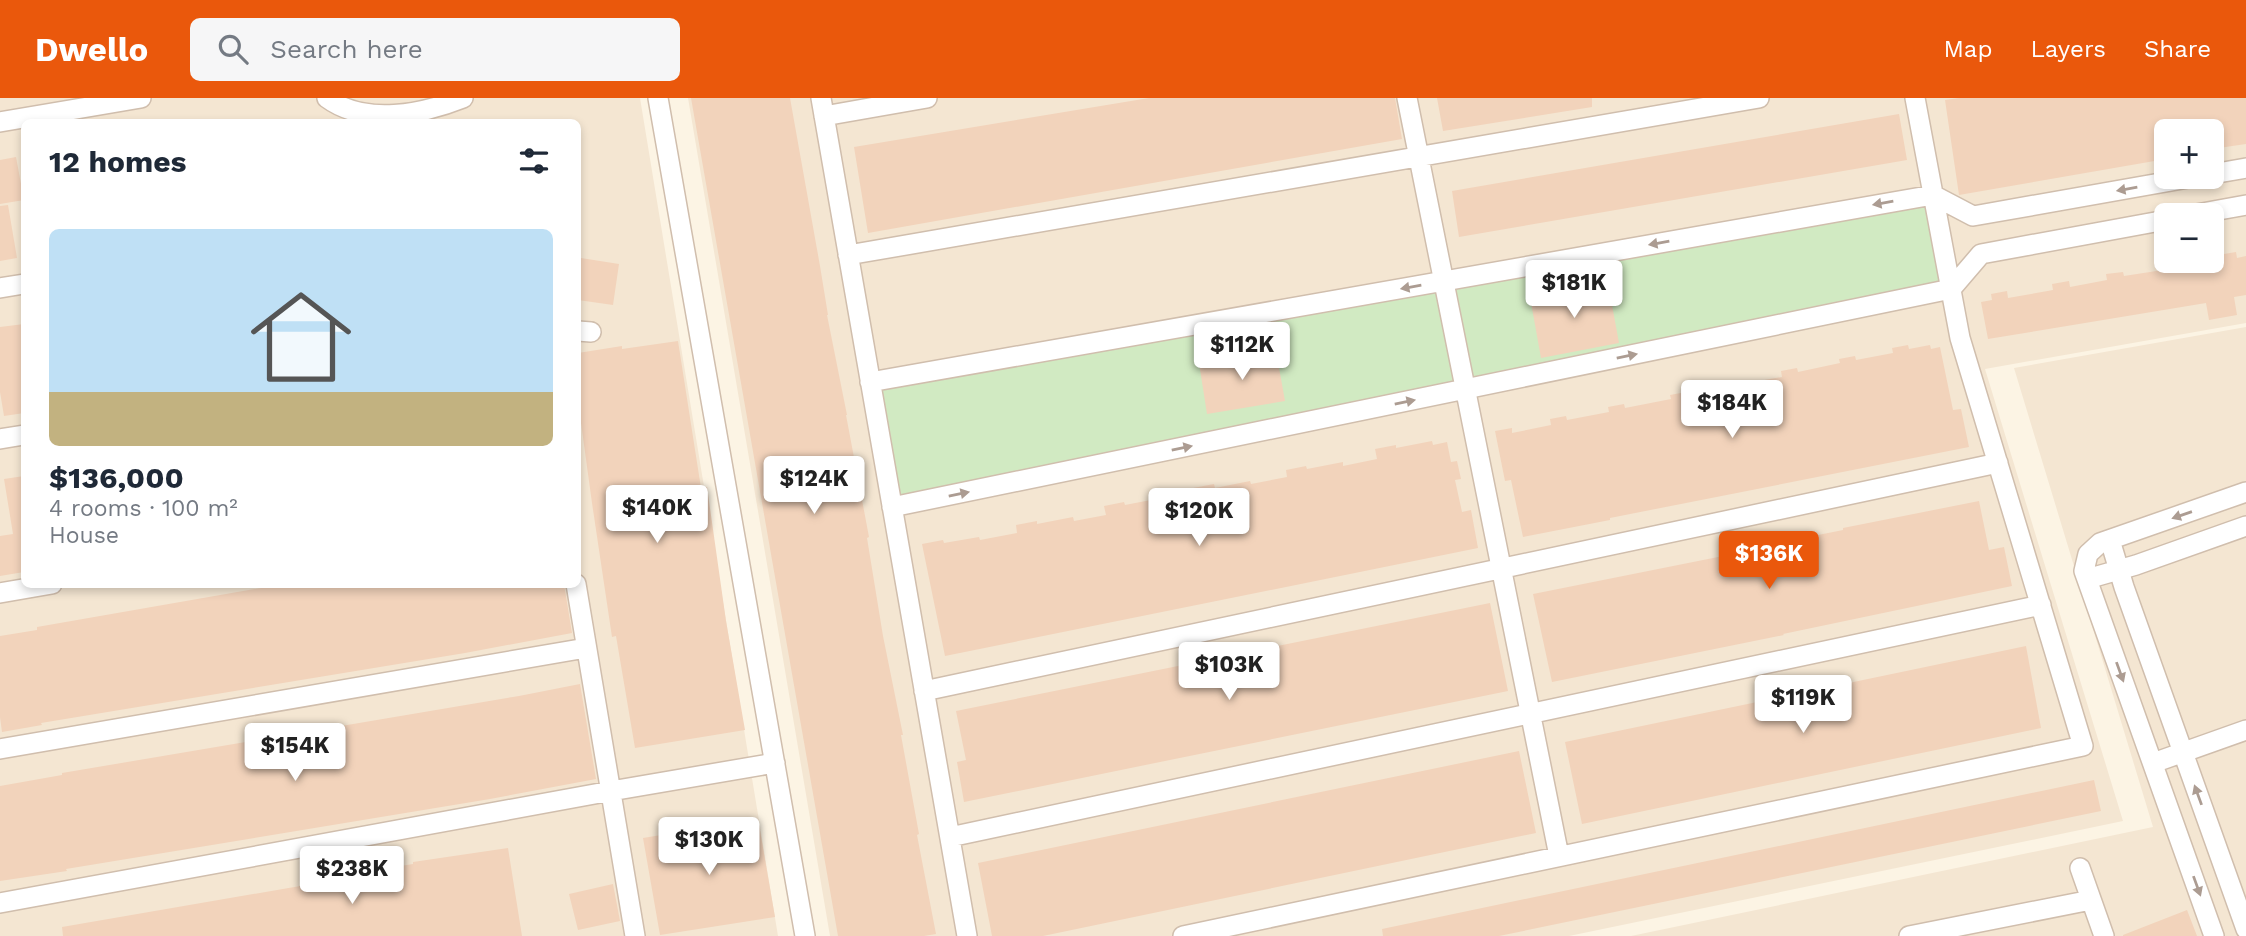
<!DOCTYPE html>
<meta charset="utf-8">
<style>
:root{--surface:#fff;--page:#f6f6f7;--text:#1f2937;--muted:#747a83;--accent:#ea580c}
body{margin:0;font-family:"Work Sans",sans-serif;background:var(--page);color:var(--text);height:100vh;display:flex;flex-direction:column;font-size:26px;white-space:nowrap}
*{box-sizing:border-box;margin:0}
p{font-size:23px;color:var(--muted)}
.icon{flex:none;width:38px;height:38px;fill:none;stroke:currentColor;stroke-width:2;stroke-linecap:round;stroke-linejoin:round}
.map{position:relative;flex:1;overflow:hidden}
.panel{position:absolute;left:21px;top:21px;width:560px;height:469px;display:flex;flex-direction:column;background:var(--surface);border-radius:10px;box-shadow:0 4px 10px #0003}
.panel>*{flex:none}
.controls{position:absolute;left:2154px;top:21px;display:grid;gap:14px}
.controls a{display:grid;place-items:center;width:70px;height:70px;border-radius:10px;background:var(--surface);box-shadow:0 4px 10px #0003;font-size:35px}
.price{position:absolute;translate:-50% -60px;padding:0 16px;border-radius:7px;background:#fff;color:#222;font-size:23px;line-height:46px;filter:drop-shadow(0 2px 4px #0008)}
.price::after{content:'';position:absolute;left:50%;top:42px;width:21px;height:16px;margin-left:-10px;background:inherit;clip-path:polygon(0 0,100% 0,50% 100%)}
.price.selected{background:var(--accent);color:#fff}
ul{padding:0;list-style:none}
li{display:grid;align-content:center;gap:14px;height:371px;padding:0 28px}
li span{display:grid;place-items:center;height:217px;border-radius:10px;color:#555}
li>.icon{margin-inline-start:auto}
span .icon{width:126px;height:126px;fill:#fffc;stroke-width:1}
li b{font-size:30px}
h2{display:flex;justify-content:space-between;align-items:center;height:84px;padding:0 28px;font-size:30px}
header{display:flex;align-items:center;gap:42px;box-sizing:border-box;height:98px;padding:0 35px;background:var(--accent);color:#fff}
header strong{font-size:33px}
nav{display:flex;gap:38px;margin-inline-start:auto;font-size:24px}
.search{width:490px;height:63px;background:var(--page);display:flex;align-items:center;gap:18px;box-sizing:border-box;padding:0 24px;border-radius:10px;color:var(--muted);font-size:26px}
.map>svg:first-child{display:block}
.residential{fill:#f4e6d2;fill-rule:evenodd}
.green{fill:#d1eac2}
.building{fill:#f2d3bb}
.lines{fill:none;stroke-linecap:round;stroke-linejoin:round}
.minor-casing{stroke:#d0bead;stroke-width:22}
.minor{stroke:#fff;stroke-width:19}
.oneway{fill:#ac9c92}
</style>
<header>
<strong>Dwello</strong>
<div class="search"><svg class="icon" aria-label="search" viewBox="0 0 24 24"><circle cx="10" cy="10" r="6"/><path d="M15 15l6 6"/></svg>Search here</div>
<nav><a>Map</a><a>Layers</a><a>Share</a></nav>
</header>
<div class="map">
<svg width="2246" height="838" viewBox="0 0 2246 838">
<rect width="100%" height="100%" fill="#fcf4e4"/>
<path class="residential" d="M0,0H640L778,838H0ZM24,24H578V486H24Z
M688,0H2246V225L1985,271L2123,723L1569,838H830ZM2166,33H2212V79H2166ZM2166,117H2212V163H2166Z
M2246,229V838H1631L2153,729L2014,270Z"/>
<path class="green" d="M1933,97L1951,191L892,409L870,284Z"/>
<path class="building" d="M691,0H790L820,168L828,217H827L847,317H846L869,439L867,440L883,538L903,637H901L919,736L917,737L936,836L924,838H838Z
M1149,0H1395L1402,41L868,135L854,49Z
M1437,0H1592V9L1443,33Z
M1959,0H2246V46L2212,51V33H2166V61L1959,97L1945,2Z
M1899,16L1907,62L1459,139L1452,93Z
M16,59L24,102L0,106V62Z
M8,107L17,160L0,163V108Z
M2236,154L2237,160L2246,158V197L2234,199L2237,217L2209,222L2206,205L1988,241L1981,204L1992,202L1991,196L2007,193L2008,200L2053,192L2052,186L2069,183L2070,189L2107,182L2106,176L2123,174L2124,178L2163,172L2162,166L2180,164V169L2219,163L2218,157Z
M581,160L619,166L613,207L578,202Z
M1608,185L1619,245L1541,260L1530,199Z
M24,226V315L4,318L0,294V229Z
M678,243L701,390L707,389L726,523L745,632L635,650L616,538L612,539L592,405L578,303V255L622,248V251Z
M1908,247L1909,251L1930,247L1931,251L1940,249L1953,312L1961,311L1969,349L1610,420V422L1523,439L1511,382L1505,383L1495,333L1512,330V335L1551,327L1550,321L1566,318L1567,322L1609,314L1608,309L1624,306L1625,310L1671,301L1670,297L1686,294L1687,298L1726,290L1725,285L1741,282V286L1782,279L1781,273L1797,270L1798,274L1840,265L1839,261L1855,258L1856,262L1893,255L1892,250Z
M1276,253L1285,303L1207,316L1199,265Z
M1432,343L1433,347L1447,344L1451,364L1457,363L1461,381L1455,382L1462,414L1471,412L1478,450L945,558L922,446L943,442L944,445L979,439L980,442L1017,435L1016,427L1037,423V426L1073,419L1074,423L1106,417L1104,408L1124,404L1125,407L1161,400L1162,404L1195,397L1193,390L1214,386L1215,390L1250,383L1251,386L1287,379L1286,372L1306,368L1307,371L1343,364V368L1377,361L1375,351L1396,347V350Z
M24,378V474L0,478V438L13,436L4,381Z
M1979,403L1989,452L2004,449L2012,488L1783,536L1784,537L1552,584L1533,496L1738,455L1737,453L1843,432V430Z
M284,486H564L572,535L465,555L41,625L42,627L2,634L0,619V538L37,532V529Z
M1490,505L1508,593L964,704L957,664L966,662L956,613Z
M2026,548L2041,630L1582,726L1565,644Z
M580,586L596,681L490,701L66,771L67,773L0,783V688L62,677V675L519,598Z
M1519,653L1536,735L1043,838H992L978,765Z
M2094,682L2101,713L1499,838H1383L1382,831Z
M758,721L775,819L660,837L643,740Z
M508,750L522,838H63L62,829L358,778L357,775L413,766V764Z
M613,786L620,823L578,832L569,796Z
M2187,812L2197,838H2123V837Z"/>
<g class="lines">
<g class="minor-casing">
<path id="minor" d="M327,0C365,28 423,16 463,0
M658,0L805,838
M821,0L967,838
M1407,0L1559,758
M824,18L927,0
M0,24L141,0
M2212,76L2246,70
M2191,117L2246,107
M848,157L1759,0
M0,190L24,186
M578,233L591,234
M870,284L1933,97L1973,118L2194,79
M0,341L24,337
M892,409L1951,191L1981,156L2166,122
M2110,442L2124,489L2246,831
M2087,481L2136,467L2246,428
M576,486L635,838
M0,495L52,486
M924,593L1998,365
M0,651L586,550
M2153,665L2246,632
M950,739L2041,507
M2080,770L2104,838
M0,805L611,693L775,665
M1183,838L2083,648L1960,240L1915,0
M1909,838L2091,802
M2214,838L2084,473L2088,456L2100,445L2246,394"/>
</g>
<use href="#minor" class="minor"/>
</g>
<defs><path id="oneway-solid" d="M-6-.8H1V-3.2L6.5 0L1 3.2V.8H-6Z" transform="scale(1.75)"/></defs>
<g class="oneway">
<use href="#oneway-solid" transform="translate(2127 91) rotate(170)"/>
<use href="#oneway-solid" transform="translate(1883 105) rotate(170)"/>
<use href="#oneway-solid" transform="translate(1659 145) rotate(170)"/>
<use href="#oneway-solid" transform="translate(1411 189) rotate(170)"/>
<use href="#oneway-solid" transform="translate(1627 258) rotate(-12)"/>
<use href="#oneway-solid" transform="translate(1405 304) rotate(-12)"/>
<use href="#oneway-solid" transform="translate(1182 350) rotate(-12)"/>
<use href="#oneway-solid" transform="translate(959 396) rotate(-12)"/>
<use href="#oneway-solid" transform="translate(2182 417) rotate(161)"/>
<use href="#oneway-solid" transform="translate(2120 574) rotate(70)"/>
<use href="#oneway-solid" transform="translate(2198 697) rotate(-110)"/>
<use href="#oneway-solid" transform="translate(2197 788) rotate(70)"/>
</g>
</svg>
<div class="controls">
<a>+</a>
<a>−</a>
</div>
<b class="price" style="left:1574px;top:222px">$181K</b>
<b class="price" style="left:1242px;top:284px">$112K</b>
<b class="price" style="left:1732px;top:342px">$184K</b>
<b class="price" style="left:814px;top:418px">$124K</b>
<b class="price" style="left:657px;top:447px">$140K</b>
<b class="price" style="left:1199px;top:450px">$120K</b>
<b class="price selected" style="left:1769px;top:493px">$136K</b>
<b class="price" style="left:1229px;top:604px">$103K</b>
<b class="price" style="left:1803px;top:637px">$119K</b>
<b class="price" style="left:295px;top:685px">$154K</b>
<b class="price" style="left:709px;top:779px">$130K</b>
<b class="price" style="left:352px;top:808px">$238K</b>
<section class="panel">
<h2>12 homes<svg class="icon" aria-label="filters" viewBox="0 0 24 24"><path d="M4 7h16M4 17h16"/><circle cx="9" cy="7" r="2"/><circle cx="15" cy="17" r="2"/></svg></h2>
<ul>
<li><span style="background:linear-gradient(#bfe0f5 75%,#c2b280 0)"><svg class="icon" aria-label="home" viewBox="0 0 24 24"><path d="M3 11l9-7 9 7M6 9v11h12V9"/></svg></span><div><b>$136,000</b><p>4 rooms · 100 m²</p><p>House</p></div></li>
</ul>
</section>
</div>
